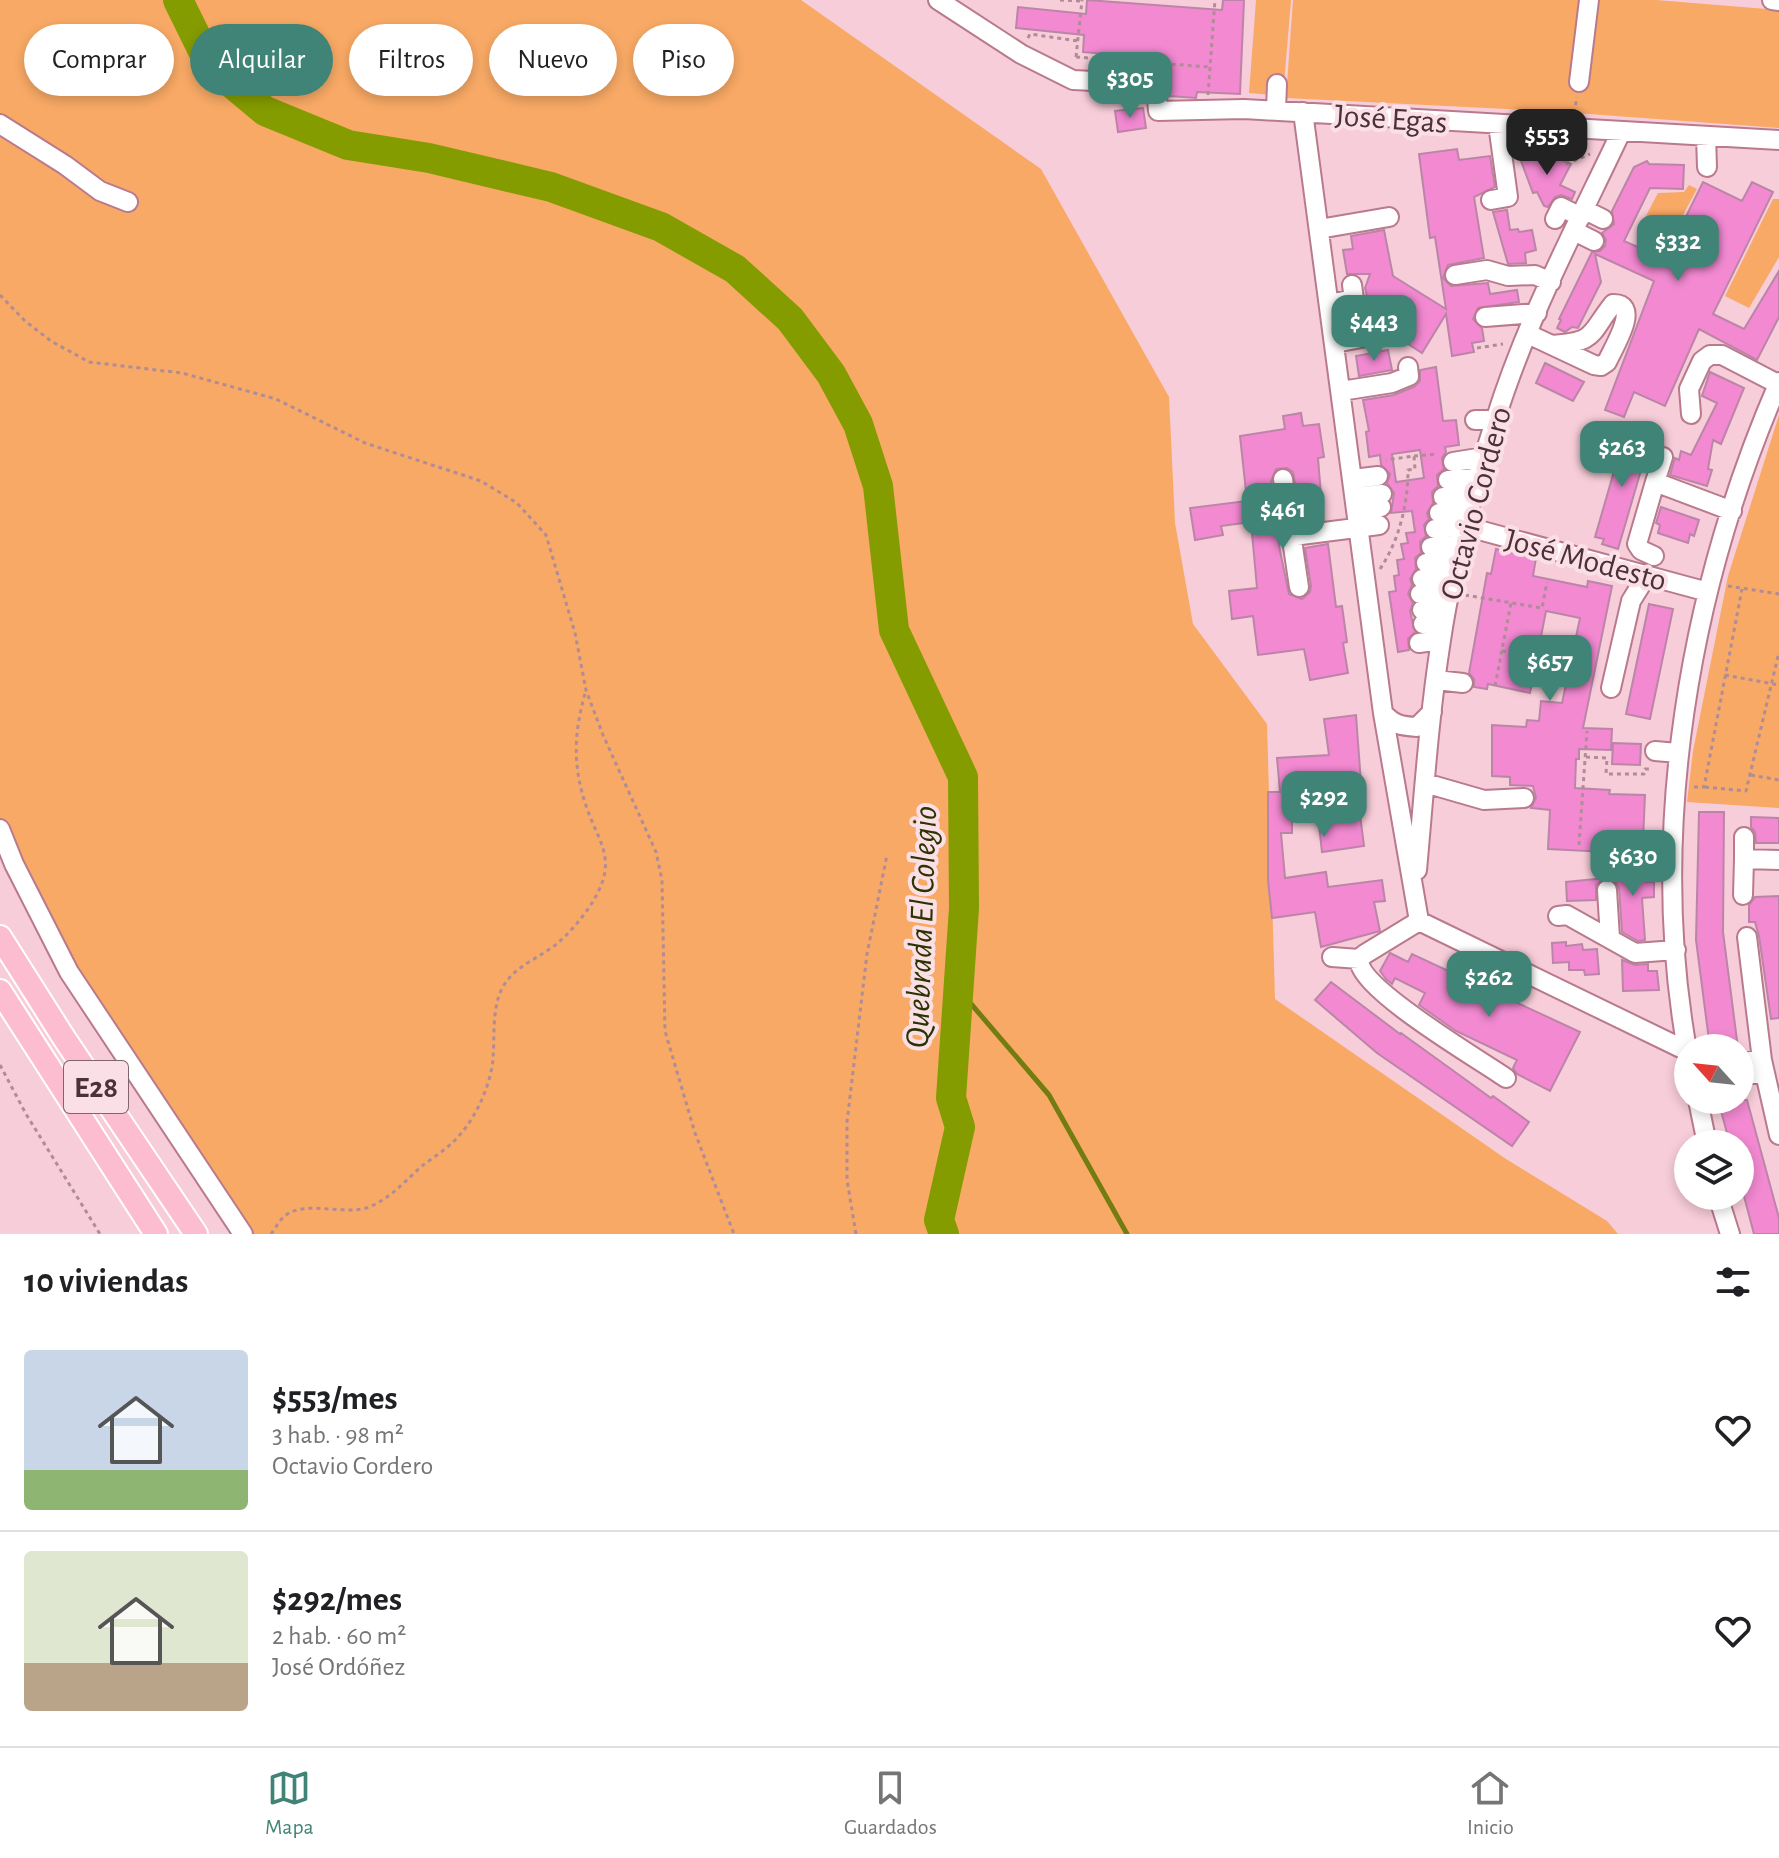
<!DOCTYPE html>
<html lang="es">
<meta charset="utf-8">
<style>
:root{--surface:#fff;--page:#f6f6f6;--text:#202124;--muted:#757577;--line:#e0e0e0;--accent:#408477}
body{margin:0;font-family:"Alegreya Sans",sans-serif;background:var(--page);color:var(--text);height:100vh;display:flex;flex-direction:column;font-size:30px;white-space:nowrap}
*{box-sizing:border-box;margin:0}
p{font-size:26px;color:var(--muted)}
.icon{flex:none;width:44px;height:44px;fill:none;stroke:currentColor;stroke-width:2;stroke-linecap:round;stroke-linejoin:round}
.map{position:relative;height:1234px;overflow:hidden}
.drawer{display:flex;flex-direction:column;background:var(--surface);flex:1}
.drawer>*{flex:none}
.hud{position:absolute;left:24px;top:24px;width:800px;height:72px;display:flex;gap:16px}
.needle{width:52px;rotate:297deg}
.buttons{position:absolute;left:1674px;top:1034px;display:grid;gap:16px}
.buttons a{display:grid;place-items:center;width:80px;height:80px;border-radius:50%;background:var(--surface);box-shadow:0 4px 12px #0003;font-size:40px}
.price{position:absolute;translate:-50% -68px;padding:0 18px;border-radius:16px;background:var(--accent);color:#fff;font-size:26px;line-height:52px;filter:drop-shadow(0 2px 4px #0008)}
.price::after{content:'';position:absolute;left:50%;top:48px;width:24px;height:18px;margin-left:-12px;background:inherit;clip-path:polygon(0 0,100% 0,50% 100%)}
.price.current{background:#222;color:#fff}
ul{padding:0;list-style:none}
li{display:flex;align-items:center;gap:24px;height:200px;padding:0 24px}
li+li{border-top:2px solid var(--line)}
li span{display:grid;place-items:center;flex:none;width:224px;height:160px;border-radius:8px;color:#555}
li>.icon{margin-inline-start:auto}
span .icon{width:96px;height:96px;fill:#fffc;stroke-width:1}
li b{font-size:34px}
h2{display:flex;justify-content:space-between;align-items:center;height:96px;padding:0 24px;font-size:34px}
.tag{padding:0 28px;border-radius:36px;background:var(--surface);box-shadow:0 4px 12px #0003;font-size:28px;line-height:72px}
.tag.current{background:var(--accent);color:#fff}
.tab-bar{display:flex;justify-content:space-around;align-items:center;height:112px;border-top:2px solid var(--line);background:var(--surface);font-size:22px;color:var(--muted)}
.tab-bar a{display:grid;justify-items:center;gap:4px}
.tab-bar .current{color:var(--accent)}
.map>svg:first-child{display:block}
.green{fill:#f8a965}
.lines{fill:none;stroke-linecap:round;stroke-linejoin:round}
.stream{stroke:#737c11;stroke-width:5}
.river{stroke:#849c00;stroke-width:30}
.building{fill:#f289d1;stroke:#bb85a8;stroke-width:2;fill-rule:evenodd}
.minor-casing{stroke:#b97a8d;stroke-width:22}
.major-casing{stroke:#fff;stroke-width:26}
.path{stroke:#b08c97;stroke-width:3;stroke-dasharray:4 4;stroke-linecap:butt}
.minor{stroke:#fff;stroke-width:18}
.major{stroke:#fdbdd1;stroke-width:22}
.labels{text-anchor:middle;stroke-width:8;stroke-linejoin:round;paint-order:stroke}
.shield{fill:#fbdfe6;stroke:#80656d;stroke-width:2}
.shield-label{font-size:30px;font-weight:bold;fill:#4c3139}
.street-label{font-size:32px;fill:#4c3139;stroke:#fbdfe6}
.water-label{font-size:34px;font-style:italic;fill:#2b3400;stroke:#fbdfe6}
</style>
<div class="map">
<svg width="1779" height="1234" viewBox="0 0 1779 1234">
<rect width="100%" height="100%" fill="#f7cdd9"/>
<path class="green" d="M0,0H801L1041,169L1169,397L1175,523L1193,624L1267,724L1275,999L1506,1159L1607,1221L1618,1234H247L0,857Z
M1256,0H1291L1283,96L1249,93Z
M1293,0H1656L1779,10V128L1548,111L1286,98Z
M1689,185L1697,189L1662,254L1646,246L1648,238L1638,231L1658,193L1684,192Z
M1773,199H1779V257L1749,308L1725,296Z
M1779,415V808L1687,802L1693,751L1728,576Z"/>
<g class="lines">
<path class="stream" d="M960,991L1049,1095L1127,1234"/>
<path class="river" d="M178,0L210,65L265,111L348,145L429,158L551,187L661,227L735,269L790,319L831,374L858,424L878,486L894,630L963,777L964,908L951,1098L960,1127L939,1220L944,1234"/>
</g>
<path class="building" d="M1087,0L1222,10L1223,0H1244L1240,94L1197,92L1196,98L1169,96L1167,79L1168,59L1083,52L1084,35L1016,28L1018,7L1086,14Z
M1143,108L1146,128L1118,132L1115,111Z
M1457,149L1459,160L1490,156L1495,187L1474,197L1484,258L1448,265L1443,278L1451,286L1488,283L1490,294L1517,290L1519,302L1478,308L1473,319L1482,328L1484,341L1472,343L1474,352L1452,356L1446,314L1422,353L1399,338L1413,311L1381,316L1371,311L1365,288L1370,274H1347L1343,250L1353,249L1351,236L1384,230L1393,276L1446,309L1435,237L1430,238L1419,154Z
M1541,151L1571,164L1560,185L1575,192L1572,199L1561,195L1555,197L1548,207L1544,206L1537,192L1533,193L1521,161Z
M1647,161L1649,164L1684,165L1683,189L1650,188L1624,241L1665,259L1703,182L1742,201L1752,182L1773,192L1713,314L1744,329L1779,271V317L1757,360L1699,329L1665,406L1634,392L1624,417L1605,410L1654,281L1595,254L1601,282L1578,328L1572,327L1565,332L1557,328L1561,320L1559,319L1592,252L1600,251L1605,246L1606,240L1602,233L1614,224L1612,211L1634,167Z
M1507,210L1510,230L1518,229L1519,232L1532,230L1536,250L1525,253L1526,263L1508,264L1493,212Z
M1388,350L1392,370L1359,376L1356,356Z
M1545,363L1584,382L1573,401L1536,383Z
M1436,367L1443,421L1456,420L1459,445L1445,447L1446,452L1442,458L1444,469L1437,475L1438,486L1432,492L1433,503L1427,513L1429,519L1424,525L1426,536L1420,542L1421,553L1415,558L1416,569L1410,579L1412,585L1408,594L1413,603L1410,611L1415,632L1408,639L1409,650L1398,652L1389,592L1396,591L1394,576L1399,575L1397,560L1404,559L1401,544L1408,543L1406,533L1415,532L1412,511L1391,513L1394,493L1387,483L1390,474L1381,465L1380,455L1369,457L1366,432L1369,431L1363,400L1394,395L1414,387L1420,381V370ZM1420,450L1424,478L1396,482L1392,454Z
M1710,372L1744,388L1721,444L1713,440L1708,469L1712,470L1707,486L1670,475L1675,458L1679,460L1681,451L1691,455L1717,403L1702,396Z
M1301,413L1303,426L1319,424L1324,457L1318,458L1323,520L1302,522L1293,472L1287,468L1276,469L1271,481L1280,551L1289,594L1302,599L1310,592L1311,586L1305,548L1328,544L1336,607L1342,606L1347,642L1343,643L1348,673L1310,680L1304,649L1258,655L1253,616L1232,619L1229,591L1257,588L1251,522L1221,526L1223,535L1195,540L1190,508L1247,501L1240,436L1285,429L1283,416Z
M1626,430L1642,434L1640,440L1649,443L1618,549L1602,544L1604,539L1595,537Z
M1661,507L1699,520L1694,536L1690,534L1688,543L1658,533L1660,525L1656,523Z
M1496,549L1536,558L1533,576L1587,587L1588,581L1612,586L1583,728L1612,729L1611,750L1579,749V759H1576L1575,788L1610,790L1609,794L1645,795L1643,840H1615L1610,845L1608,852L1548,849L1550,810L1531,808L1536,798L1533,786L1510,785V777L1492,776V725L1526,727L1527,720L1539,721L1541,701L1562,703L1580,618L1546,611L1530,693L1488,684L1487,689L1474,687V679L1469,673L1487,573L1491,574Z
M1649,604L1673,609L1650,719L1626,714Z
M1356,715L1361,783H1356L1364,846L1322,852L1319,825L1326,824L1322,785L1292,787V833H1281L1285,878L1326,872L1328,887L1382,880L1385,901L1374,902L1380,931L1321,947L1315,912L1272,918L1268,880V792H1280L1277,758L1329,755L1324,719Z
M1613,743L1641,744L1640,765L1612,764Z
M1699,812H1724L1723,932L1738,1048H1710L1696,940Z
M1751,817L1779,818V843H1756L1755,832L1751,827Z
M1618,863L1645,864L1646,882H1654V897L1642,898L1645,940L1638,941L1622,932L1619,888L1616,883L1608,878H1619Z
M1605,878L1596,885V900L1567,901L1566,882Z
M1779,896V1018L1771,1019L1759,936L1755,922H1749V905L1755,897Z
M1566,942V946L1582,944L1583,950L1597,949L1599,974L1585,975L1584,970H1569V962L1553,963L1552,943Z
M1390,953L1408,962L1412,954L1580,1032L1550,1091L1517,1074L1513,1068L1517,1060L1456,1031L1419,1005L1425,993L1395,978L1392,984L1386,979L1380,971Z
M1622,960L1635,965L1648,964V971H1657L1659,990L1623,991Z
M1331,982L1400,1034L1401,1033L1491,1098L1493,1096L1529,1122L1512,1146L1377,1053L1315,1000Z
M1718,1100H1747L1779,1218V1234H1754L1740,1181V1144H1730Z"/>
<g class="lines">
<g class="minor-casing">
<path id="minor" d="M938,0L1021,54L1073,80L1156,84L1158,111L1244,109L1779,140
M1772,0L1779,1
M1579,82L1589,0
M1276,110L1277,84
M1303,112L1383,713L1419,921L1687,1051
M0,124L65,165L100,191L128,202
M1706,136L1707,167
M1491,200L1508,197L1498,124
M1585,210L1603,219
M1555,219L1561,207L1581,217
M1319,229L1389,217
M1574,231L1594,241
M1455,275L1487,270L1508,276L1535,275L1551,282
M1329,304L1354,299L1352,285
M1485,317L1537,313
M1528,334L1594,365L1601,366L1607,362C1613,348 1642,303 1613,304C1589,334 1597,342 1552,345
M1361,338L1386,334
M1335,343L1361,338L1357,306
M1341,391L1392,383L1409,376L1408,367
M1691,414L1689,389L1702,361L1710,355H1722L1778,384
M1475,420H1495
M1453,462L1484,457
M1283,479L1299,587
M1353,479L1378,476
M1448,480L1478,478
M1655,482L1663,457
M1355,497L1382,494
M1443,497L1473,496
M1357,510L1381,507
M1439,513L1469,512
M1435,529L1464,526L1708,592
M1293,536L1379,525
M1431,547L1460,545
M1654,556L1641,550L1637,544L1655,482L1732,511
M1426,563L1456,561
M1422,579L1453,576
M1420,594L1450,591
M1422,610L1446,607
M1423,624L1444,622
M1419,643L1441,640
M1436,680L1463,683
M1611,688L1631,601L1647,575
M1383,713C1394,725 1401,726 1417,727L1432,712
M1655,751L1678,753
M1425,783L1484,800L1524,798
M0,829L14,864L69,972L243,1234
M1620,851L1670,853
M1744,859V837
M1417,870C1424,793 1429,716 1441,640C1452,566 1472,493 1495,421C1526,321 1576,227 1621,132
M1607,890L1610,938
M1743,895L1744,859L1779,860
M1558,916L1567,915L1635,953L1676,950
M1419,921L1365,954L1359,959C1358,989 1479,1059 1506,1078
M1747,937L1762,1060L1779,1135
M1332,957L1359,959
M1688,1055C1647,832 1689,589 1779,382
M1740,1062L1762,1060
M1740,1076L1764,1072
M1698,1100L1707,1144
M1718,1196L1730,1234"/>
</g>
<g class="major-casing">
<path id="major" d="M0,937L64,1038L196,1234
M0,991L156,1234"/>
</g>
<path class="path" d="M1060,0L1082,1
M1028,38L1030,34L1078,41
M1076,57L1210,67
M1076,57L1082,0
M1208,95L1215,0
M1574,113L1577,97
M1566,164L1590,154
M0,295L25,321L51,341L89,362L182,373L276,399L365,443L481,481L517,503L546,535L575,633L586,690L603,735L656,852L662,880L665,1031L695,1133L734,1234
M1477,348L1503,344
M1414,456L1438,454
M1380,569C1399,541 1408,504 1408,470L1415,469L1414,456L1386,460
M1728,586L1779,594
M1465,595L1542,608L1547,582
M1502,651L1512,653
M1725,675L1779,685
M1495,686L1511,603
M1586,757L1607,758L1606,774H1644L1645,769H1652
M1751,775L1779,780
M1694,787H1704L1742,589
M1705,787L1746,791L1779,652
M1579,845L1587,731
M0,1065L26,1114L100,1234
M271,1234C275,1229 280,1219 286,1215C306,1200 346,1216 369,1207C391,1198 405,1181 422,1166C431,1159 442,1152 451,1144C473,1124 490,1089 493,1059C495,1035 491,1002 506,982C519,964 543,956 559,942C577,926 602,895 605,871C608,850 596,833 589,814C572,769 573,735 586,690
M856,1234L847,1180V1122L867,954L887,855"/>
<use href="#minor" class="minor"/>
<use href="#major" class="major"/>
</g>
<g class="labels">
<rect class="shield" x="64" y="1061" width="64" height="52" rx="6"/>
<g class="shield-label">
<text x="96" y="1097">E28</text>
</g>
<g class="street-label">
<text transform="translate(1391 118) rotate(4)" y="11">José Egas</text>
<text transform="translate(1475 503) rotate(-75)" y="11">Octavio Cordero</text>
<text transform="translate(1586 559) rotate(15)" y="11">José Modesto</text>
</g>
<g class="water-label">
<text transform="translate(920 927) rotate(-88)" y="12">Quebrada El Colegio</text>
</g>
</g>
</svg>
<div class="buttons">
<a><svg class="needle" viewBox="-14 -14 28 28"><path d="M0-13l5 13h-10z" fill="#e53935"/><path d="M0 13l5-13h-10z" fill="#757577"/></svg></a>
<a><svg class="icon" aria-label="layers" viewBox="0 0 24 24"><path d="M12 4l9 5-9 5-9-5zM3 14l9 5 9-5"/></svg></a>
</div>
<b class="price" style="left:1130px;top:120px">$305</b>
<b class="price current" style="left:1547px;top:177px">$553</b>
<b class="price" style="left:1678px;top:283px">$332</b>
<b class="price" style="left:1374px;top:363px">$443</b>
<b class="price" style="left:1622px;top:489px">$263</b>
<b class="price" style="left:1283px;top:551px">$461</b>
<b class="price" style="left:1550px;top:703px">$657</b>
<b class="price" style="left:1324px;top:839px">$292</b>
<b class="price" style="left:1633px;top:898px">$630</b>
<b class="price" style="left:1489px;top:1019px">$262</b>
<div class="hud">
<a class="tag">Comprar</a>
<a class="tag current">Alquilar</a>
<a class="tag">Filtros</a>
<a class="tag">Nuevo</a>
<a class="tag">Piso</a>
</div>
</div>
<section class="drawer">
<h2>10 viviendas<svg class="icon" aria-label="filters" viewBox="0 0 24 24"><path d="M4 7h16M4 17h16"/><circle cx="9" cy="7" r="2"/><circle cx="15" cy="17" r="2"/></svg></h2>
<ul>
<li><span style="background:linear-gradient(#c9d6e8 75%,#8fb573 0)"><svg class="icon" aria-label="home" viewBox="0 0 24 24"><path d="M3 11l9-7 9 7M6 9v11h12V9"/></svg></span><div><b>$553/mes</b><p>3 hab. · 98 m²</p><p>Octavio Cordero</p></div><svg class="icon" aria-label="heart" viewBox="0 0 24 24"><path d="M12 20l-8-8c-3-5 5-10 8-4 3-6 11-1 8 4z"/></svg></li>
<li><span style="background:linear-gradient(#dfe7d0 70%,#b9a48a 0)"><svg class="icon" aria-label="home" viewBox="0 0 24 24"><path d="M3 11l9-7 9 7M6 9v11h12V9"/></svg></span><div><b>$292/mes</b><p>2 hab. · 60 m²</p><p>José Ordóñez</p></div><svg class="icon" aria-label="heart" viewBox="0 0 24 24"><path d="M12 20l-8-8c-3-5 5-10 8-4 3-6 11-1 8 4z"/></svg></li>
</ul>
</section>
<nav class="tab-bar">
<a class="current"><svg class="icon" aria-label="map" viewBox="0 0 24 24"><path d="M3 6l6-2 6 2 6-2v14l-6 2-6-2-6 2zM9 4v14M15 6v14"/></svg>Mapa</a>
<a><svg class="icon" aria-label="saved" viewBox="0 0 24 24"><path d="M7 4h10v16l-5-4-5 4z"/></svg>Guardados</a>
<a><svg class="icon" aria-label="home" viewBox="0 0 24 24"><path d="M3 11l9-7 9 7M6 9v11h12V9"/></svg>Inicio</a>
</nav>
